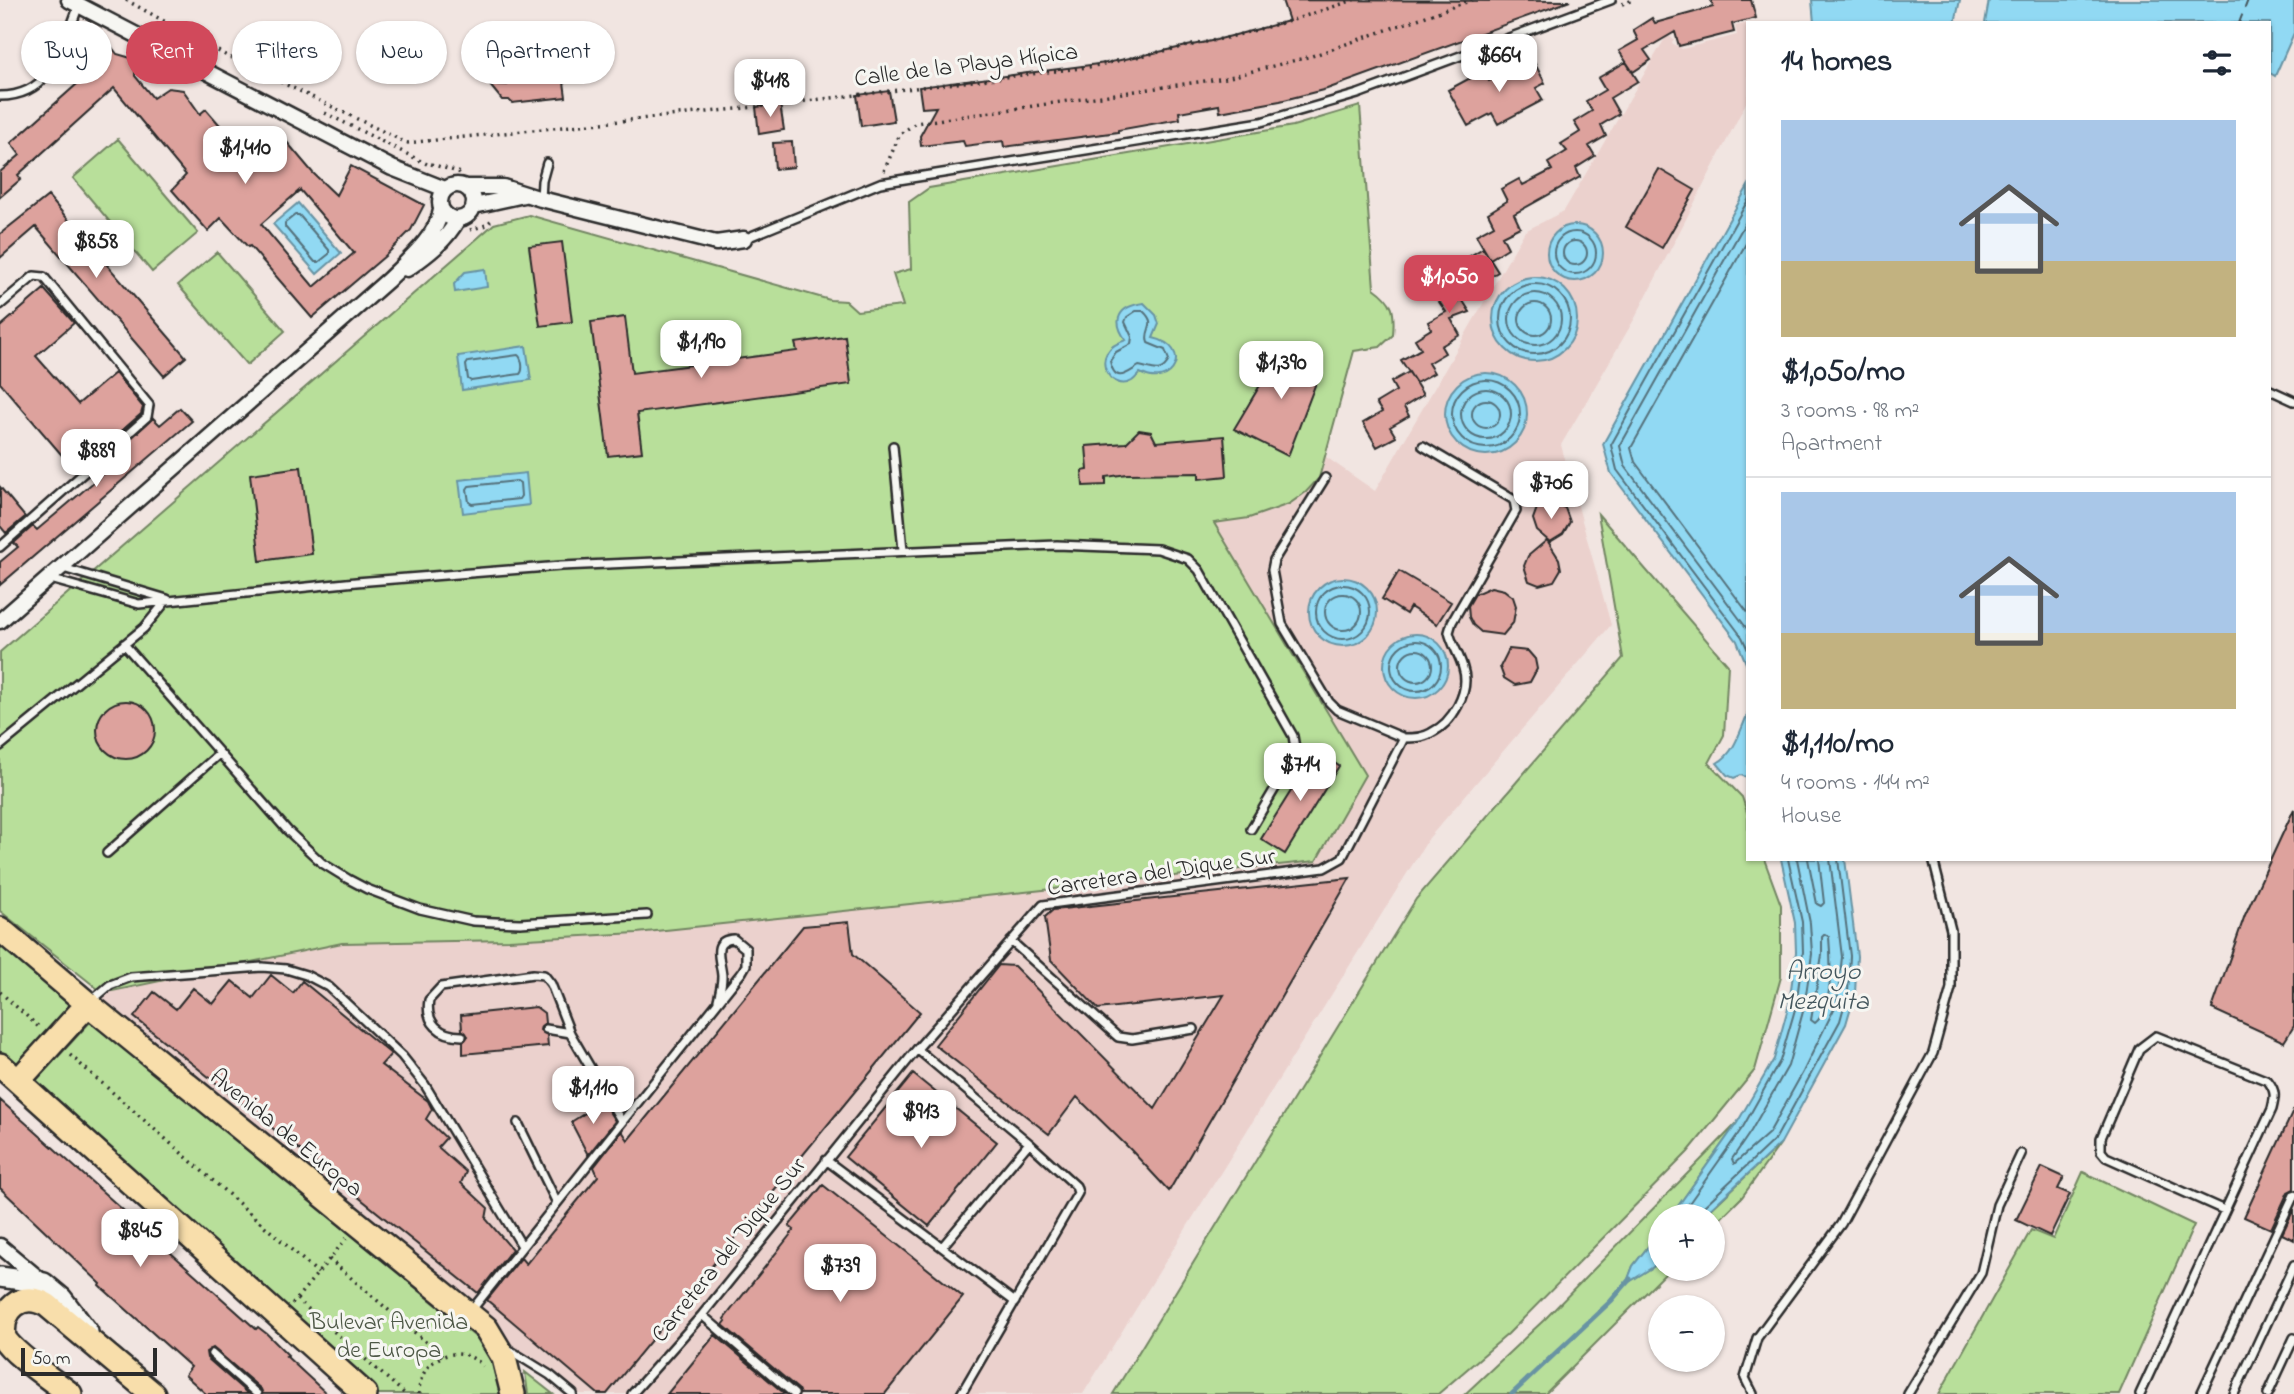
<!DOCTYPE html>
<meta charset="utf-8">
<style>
:root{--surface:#fff;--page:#f6f6f7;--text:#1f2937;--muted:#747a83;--line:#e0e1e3;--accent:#d1495b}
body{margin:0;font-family:"Indie Flower",sans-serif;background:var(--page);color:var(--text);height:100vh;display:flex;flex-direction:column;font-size:26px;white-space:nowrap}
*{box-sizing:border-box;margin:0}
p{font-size:23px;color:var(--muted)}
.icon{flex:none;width:38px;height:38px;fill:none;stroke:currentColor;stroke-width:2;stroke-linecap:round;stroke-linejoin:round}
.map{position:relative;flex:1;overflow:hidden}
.sheet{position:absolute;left:1746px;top:21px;width:525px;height:840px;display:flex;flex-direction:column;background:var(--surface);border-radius:0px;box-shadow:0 2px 5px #0004}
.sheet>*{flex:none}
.top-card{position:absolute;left:21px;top:21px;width:665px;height:63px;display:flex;gap:14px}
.buttons{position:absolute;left:1648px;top:1204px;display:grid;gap:14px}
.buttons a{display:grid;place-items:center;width:77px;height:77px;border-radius:50%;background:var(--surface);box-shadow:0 2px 5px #0004;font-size:35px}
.scale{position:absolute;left:21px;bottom:18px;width:136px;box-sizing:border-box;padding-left:7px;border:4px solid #2b2b2b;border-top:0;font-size:19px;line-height:24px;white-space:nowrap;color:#2b2b2b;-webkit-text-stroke:5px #f6f6f2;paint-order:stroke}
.price{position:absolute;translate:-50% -60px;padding:0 16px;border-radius:14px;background:#fff;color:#222;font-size:23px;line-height:46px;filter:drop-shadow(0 2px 4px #0008)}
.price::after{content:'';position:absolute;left:50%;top:42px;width:21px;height:16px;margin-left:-10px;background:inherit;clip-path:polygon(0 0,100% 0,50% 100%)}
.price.active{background:var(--accent);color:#fff}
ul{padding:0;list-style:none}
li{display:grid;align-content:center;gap:14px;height:371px;padding:0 35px}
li+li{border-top:2px solid var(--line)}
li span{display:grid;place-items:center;height:217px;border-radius:0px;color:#555}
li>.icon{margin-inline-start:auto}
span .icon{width:126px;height:126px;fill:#fffc;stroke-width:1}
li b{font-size:30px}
h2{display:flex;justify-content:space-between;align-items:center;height:84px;padding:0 35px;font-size:30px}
.chip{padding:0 24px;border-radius:32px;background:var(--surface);box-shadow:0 2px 5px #0004;font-size:24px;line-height:63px}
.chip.active{background:var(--accent);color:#fff}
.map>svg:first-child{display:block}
.built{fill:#ebd1cd}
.green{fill:#b8df9a;stroke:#728562;stroke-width:2}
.water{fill:#91d9f3;stroke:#6893a3;stroke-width:2}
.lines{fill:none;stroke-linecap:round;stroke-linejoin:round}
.shore{stroke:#54717b;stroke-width:2}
.stream{stroke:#6893a3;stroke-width:5}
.ferry{stroke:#44565d;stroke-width:2;stroke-dasharray:9 7;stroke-linecap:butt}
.building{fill:#dda29d;stroke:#2b2b2b;stroke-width:2;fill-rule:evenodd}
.lane-casing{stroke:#2b2b2b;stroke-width:12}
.street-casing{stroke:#2b2b2b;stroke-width:19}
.secondary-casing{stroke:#2b2b2b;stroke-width:24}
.primary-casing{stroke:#2b2b2b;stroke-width:28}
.path{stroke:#2b2b2b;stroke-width:3.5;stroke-dasharray:2 5;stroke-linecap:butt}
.lane{stroke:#f6f6f2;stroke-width:7}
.street{stroke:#f6f6f2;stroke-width:14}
.secondary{stroke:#f6f6f2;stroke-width:19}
.primary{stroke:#f8deab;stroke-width:23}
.labels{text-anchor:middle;stroke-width:6;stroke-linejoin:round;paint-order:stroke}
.street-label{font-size:24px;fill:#2b2b2b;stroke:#f6f6f2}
.park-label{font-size:24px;fill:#4e5847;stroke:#f6f6f2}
.water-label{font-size:26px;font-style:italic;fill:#44565d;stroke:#f6f6f2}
</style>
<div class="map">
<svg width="2294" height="1394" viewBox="0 0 2294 1394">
<rect width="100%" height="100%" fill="#f1e5e1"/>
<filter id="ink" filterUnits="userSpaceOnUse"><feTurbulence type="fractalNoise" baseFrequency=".0143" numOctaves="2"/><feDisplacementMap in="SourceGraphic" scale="14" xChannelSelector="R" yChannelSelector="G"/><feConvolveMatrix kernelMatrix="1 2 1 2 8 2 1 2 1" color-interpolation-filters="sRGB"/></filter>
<g filter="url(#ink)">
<path class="built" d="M1748,23V99L1635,318L1561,445L1611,625L1429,838L1083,1394H567L104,1000L103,993L342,943L509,940L637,933L1316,861L1365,775L1214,523L1249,518L1319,478L1326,457L1375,491L1525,231L1564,211L1667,35L1674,39L1672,43L1682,49L1737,35L1735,26Z"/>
<path class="green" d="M1360,106L1374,288C1394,302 1395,312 1393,335L1380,347L1354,351L1319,478L1306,492L1289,504L1249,518L1214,523L1365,775L1316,861L637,933L509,940L342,943L103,993L0,911V652L494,224L529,215L830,300L846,301L857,311L903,306L893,274L911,269L909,202L929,188L1293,126Z
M118,139L198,233L152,272L73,178Z
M217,252L285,331L247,365L178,285Z
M1598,514L1728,665L1724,735L1709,763L1742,797L1748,815V859H1764L1781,905V977L1755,1070L1688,1152L1508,1334L1438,1394H1113L1416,899L1623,658Z
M0,942L73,1007L15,1071L0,1056Z
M91,1021L484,1344L493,1357L502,1394H375L33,1084Z
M1737,1123L1671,1216H1661V1230L1633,1266L1627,1283L1653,1267L1661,1259V1269H1670L1545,1394H1465L1544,1320Z
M1781,1143L1742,1197L1713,1226V1216H1704Z
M2083,1172L2194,1225L2119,1394H1939L2031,1230L2053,1239Z
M525,1372L553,1394H528Z"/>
<path class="water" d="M1812,0H1960L1955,23H1814Z
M1989,0H2294V33L2275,76L2270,73V23H1985Z
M1748,186V668L1737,641L1611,473L1603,444Z
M298,203L341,253L317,274L273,224Z
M1547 253a28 28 0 1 1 56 0a28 28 0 1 1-56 0Z
M485,269L487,287L455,292L454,284L465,272Z
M1493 319a42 42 0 1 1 84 0a42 42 0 1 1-84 0Z
M1144,303L1156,315L1159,324L1153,338C1194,347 1174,391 1140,373C1137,376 1135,379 1132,381C1111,394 1085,352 1126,340C1111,320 1119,306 1144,303Z
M526,346L531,380L462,390L458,356Z
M1445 414a41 41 0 1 1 82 0a41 41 0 1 1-82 0Z
M526,473L529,505L463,513L459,480Z
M1309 612a34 34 0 1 1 68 0a34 34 0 1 1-68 0Z
M1384 666a32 32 0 1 1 64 0a32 32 0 1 1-64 0Z
M1748,713V778L1741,775L1734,778L1727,775L1717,763C1735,753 1740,731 1748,713Z
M1781,859H1845L1857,956L1855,993L1846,1024L1781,1143L1703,1216H1671L1737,1123L1774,1059L1789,1004L1796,952L1795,923Z
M1661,1230V1259L1653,1267L1626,1284L1633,1266Z"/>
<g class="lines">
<path class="shore" d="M1748,200L1611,445L1617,470L1742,637L1748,650
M295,215H299L329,250V254L319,262H315L285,227V223Z
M1748,218L1620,446L1625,466L1748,630
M1554 253a21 21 0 1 1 42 0a21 21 0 1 1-42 0Z
M1748,240L1631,448L1635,462L1748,613
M1563 253a12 12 0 1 1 24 0a12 12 0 1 1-24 0Z
M1500 319a35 35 0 1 1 70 0a35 35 0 1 1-70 0Z
M1509 319a26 26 0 1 1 52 0a26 26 0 1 1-52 0Z
M1519 319a16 16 0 1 1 32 0a16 16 0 1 1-32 0Z
M1136,311H1143C1159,326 1143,328 1148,343L1165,350L1169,360C1161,376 1152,368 1139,366C1127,373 1115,385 1110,361L1116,352L1131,344L1132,337L1125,322L1127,317Z
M518,355C522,358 524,370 520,374L471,381L468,379L466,365L468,362Z
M1452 414a34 34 0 1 1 68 0a34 34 0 1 1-68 0Z
M1461 414a25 25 0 1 1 50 0a25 25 0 1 1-50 0Z
M1472 414a14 14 0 1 1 28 0a14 14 0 1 1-28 0Z
M517,481L520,483L521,496L519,499L472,504L469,502L467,489L469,486Z
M1316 612a27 27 0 1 1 54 0a27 27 0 1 1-54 0Z
M1325 612a18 18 0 1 1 36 0a18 18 0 1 1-36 0Z
M1391 666a25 25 0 1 1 50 0a25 25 0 1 1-50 0Z
M1400 666a16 16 0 1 1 32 0a16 16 0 1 1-32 0Z
M1797,859L1810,923L1812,954L1804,1008L1788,1066L1751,1131L1732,1159L1734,1164L1769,1133L1803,1072L1837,1003L1842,957L1830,859
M1808,859L1817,904L1821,906L1824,903L1819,859
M1825,934L1829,937C1831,960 1834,1008 1815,1023L1811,1020L1822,955V937Z
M1680,1216L1743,1127L1780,1061L1796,1006L1803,952L1802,922L1788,859
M1699,1216L1702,1208L1776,1138L1840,1021L1848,992L1850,956L1838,859"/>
<path class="stream" d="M1512,1394L1611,1301L1630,1279"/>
<path class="ferry" d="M2239,23L2248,0"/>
</g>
<path class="building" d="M1282,0L1570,1L1327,89L1280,101L1220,112L1219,105L1179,112L1180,119L1118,130V132L1004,147L1003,141L965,146L963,141L921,146L920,136L936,107L922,108L919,87L1106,63L1216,40L1289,21Z
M1711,0H1751L1756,18L1732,24L1734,32L1679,46L1675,32L1644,50L1651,60L1633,72L1619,51L1638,40L1633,30L1652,18L1655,23L1713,7Z
M108,42L117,54L131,58L136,63L135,76L153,98L168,88L183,90L200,114L206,109L244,153L275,128L313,173L336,195L351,166L424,205L411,230L385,256L312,318L250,246L248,247L221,218L208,231L172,190L186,175L114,88L18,175L21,179L0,197V172L20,155L11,143L96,67L89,57ZM300,190L354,253L314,287L261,224Z
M550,55L562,67L566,97L512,103L509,100H502L489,84L507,85L503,70L512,68L511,56Z
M1532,58L1545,83L1536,88L1543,100L1498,124L1492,113L1468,126L1448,90L1483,71L1489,81Z
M1626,62L1638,81L1610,98L1619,114L1601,125L1606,136L1589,146L1595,156L1576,168L1580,177L1514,214L1520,227L1502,236L1508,248L1490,259L1476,235L1494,225L1488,213L1507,201L1501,189L1519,179L1523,185L1552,170L1548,163L1567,151L1561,144L1580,132L1574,122L1592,111L1586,101L1605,90L1598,78Z
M889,91L894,121L861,126L857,95Z
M780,104L784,130L759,134L756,107Z
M792,142L794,167L775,169L773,143Z
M1659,169L1695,190L1662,248L1626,227Z
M48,196L186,357L164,376L36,227L0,258V234Z
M562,242L572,322L540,326L529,246Z
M1483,248L1498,272L1479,283L1483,291L1463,301L1470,312L1451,319L1460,335L1441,346L1445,353L1428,363L1434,373L1416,383L1401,360L1421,349L1415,339L1431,329L1428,322L1446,312L1437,299L1456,288L1451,277L1469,266L1465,259Z
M44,289L74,323L36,356L78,404L115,373L143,407L141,414L95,454L87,444L67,461L0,383V327Z
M625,317L632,373L797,351L795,343L845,336L851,384L637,413L642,452L608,456L591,322Z
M1284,345L1322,367L1288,456L1234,429Z
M1409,372L1423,395L1404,407L1409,416L1390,427L1396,437L1377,447L1363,423L1382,412L1376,403L1396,391L1391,382Z
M180,408L192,421L0,585V562L18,547L14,543L33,526L37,530L108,470L103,464L153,418L160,425Z
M1139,430L1151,432L1156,442L1224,436L1227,476L1199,479V473L1127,474L1106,477V485L1083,486L1082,471L1088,470L1086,446L1126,443Z
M301,467L312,554L260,561L250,474Z
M0,487L25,517L6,533L0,526Z
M1551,502L1565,508L1570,522L1563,534L1550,542L1537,531L1533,519L1537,508Z
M1547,540L1559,559L1561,569L1554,581L1539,585L1529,581L1524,566L1528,556Z
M1399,571L1451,602L1437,624L1410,607L1406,614L1382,599Z
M1491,587L1504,590L1513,597L1516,606L1513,623L1503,635L1481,632L1473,625L1469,617L1468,606L1475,594Z
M1509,649L1528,651L1535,659L1537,669L1530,682L1515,685L1504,678L1500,667Z
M97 730a29 29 0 1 1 58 0a29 29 0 1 1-58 0Z
M1316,751L1339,766L1285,854L1261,839Z
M2294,809V1026L2284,1042L2212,1009L2245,915Z
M1350,878L1169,1191L1131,1150L1077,1097L1049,1134L935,1045L999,965L1014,966L1155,1109L1224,995L1098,1009L1051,960L1045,917L1053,910Z
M849,922L853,954L920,1012L607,1394H598L487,1300L521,1258L526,1264L598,1176L594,1167L622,1131L628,1140L803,926Z
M271,975L293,993L302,981L391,1054L381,1065L428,1101L432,1109L426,1119L446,1138L438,1147L466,1172L461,1183L488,1208L486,1219L512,1249L478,1293L134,1017L154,992L176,1009L193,988L213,1004L232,981L253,998Z
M536,1007L544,1013L545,1023L541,1026L540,1030L547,1035L548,1046L463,1054V1042L468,1036L462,1030L461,1015Z
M913,1074L997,1142L929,1226L845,1157Z
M0,1100L256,1329L258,1327L267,1334L288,1355L286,1356L327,1394H263L261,1389L213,1348L206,1352L207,1358L248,1394H206L185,1375L191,1367L100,1286L101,1284L0,1188Z
M603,1102L615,1121L588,1155L571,1122Z
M2294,1109V1189L2288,1192L2271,1229L2244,1217Z
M2042,1167L2064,1177L2058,1189L2070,1194L2050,1236L2016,1220Z
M823,1185L963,1297L885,1394H800L798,1389L723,1325L726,1321L724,1319L794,1230L789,1226Z
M2294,1209V1240L2282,1234Z
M715,1335L785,1394H667Z"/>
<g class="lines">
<g class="lane-casing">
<path id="lane" d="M0,96C53,96 63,46 79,5
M541,199L542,181L547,163
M744,239L880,183L1261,122L1358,94L1611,0
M0,305L34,276L44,277L149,405L147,417L0,547
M2270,390L2294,401
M893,446L903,550
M1325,478L1274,560L1272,570L1282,624L1329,702L1337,710L1404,738
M63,568L167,599
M50,579L139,604L356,582L561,566L1057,545L1158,549L1188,559L1199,570L1293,736L1295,748L1290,763L1251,829
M124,644L287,830L322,863L348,879L367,889L420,909L473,921L520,923L647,915
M0,746L144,628L167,600
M107,853L219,754
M1011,941L1118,1037L1132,1039L1194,1029
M90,1002L110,985L131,977L262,967L286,969L306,975L329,987L402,1056L425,1085L522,1246
M546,1029L570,1033
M462,1036C440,1036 425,1023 429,1000L441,987L533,974L544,975L551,984L570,1033L622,1122
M917,1049L1029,1143L1076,1186L1078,1193L961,1394
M518,1123L557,1203
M826,1160L1015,1302
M942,1247L1029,1143
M470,1312L742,972L746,965V949L734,939C710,940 721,960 722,976C722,985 720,992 718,1000
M702,1315L794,1394
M508,1349L550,1375L573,1394
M212,1354L257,1394
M632,1394L702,1315L917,1049L1043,905L1324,868L1342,858L1404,738C1413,738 1423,738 1431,733C1452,723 1471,692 1463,668C1460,656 1452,645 1449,632L1452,622L1516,511L1514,500L1423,446
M1753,1394L1745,1378L1757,1338L1841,1224L1933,1053L1951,988V930L1933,859
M1908,1394L1981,1273L1997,1205L2021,1154
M2140,1394L2272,1109C2275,1097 2276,1091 2268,1081L2156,1036L2139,1049L2101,1138V1151L2106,1157L2224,1210
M2201,1394L2294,1195
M2234,1394L2294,1265
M2268,1394L2294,1338"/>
</g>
<g class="street-casing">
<path id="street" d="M69,0L392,168L445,189
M440 202a17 17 0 1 1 34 0a17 17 0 1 1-34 0Z
M466,187H503L541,199L716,243L744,239
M474,206L524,195
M407,269C427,255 446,241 458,219
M0,621L388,280C406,262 437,237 441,210
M0,1246L43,1282"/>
</g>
<g class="secondary-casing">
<path id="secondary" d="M0,1277L44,1283L62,1298L88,1332"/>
</g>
<g class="primary-casing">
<path id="primary" d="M0,929L88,1004L486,1328L504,1358L513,1394
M0,1065L365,1394
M18,1081L88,1004
M70,1394C54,1381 13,1354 4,1338C0,1309 22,1290 47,1305L153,1394"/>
</g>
<path class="path" d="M126,0L227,56L407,143
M1622,4L1633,0
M325,113L427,164
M407,143L756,107L1089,67L1230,37L1293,20L1354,0
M431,164L461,173
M884,171L900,134L916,123L1226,78L1312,56L1472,0
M470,230L486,225L494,218
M0,992L41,1029
M70,1055L318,1273
M329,1259L442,1356
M297,1299L405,1394
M292,1304L347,1238
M419,1394C418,1359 458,1340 483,1366"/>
<use href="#lane" class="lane"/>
<use href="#street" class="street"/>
<use href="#secondary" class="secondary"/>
<use href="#primary" class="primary"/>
</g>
</g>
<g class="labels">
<g class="street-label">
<text transform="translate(966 64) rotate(-7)" y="8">Calle de la Playa Hípica</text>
<text transform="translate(1161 871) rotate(-8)" y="8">Carretera del Dique Sur</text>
<text transform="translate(287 1132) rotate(39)" y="8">Avenida de Europa</text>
<text transform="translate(728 1249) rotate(-51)" y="8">Carretera del Dique Sur</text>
</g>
<g class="park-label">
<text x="389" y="1329">Bulevar Avenida<tspan x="389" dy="28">de Europa</tspan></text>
</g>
<g class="water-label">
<text x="1823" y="979">Arroyo<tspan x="1823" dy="30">Mezquita</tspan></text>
</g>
</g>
</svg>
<div class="buttons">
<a>+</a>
<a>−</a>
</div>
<div class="scale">50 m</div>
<b class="price" style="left:1499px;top:94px">$664</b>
<b class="price" style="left:770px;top:119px">$418</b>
<b class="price" style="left:245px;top:186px">$1,410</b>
<b class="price" style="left:96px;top:280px">$858</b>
<b class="price active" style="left:1449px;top:315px">$1,050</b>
<b class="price" style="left:701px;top:380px">$1,190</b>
<b class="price" style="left:1281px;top:401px">$1,390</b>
<b class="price" style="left:96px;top:489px">$889</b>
<b class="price" style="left:1551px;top:521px">$706</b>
<b class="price" style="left:1300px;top:803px">$714</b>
<b class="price" style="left:593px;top:1126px">$1,110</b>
<b class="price" style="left:921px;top:1150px">$913</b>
<b class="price" style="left:140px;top:1269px">$845</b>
<b class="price" style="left:840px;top:1304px">$739</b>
<div class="top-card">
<a class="chip">Buy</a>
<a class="chip active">Rent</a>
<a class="chip">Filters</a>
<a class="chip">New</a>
<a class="chip">Apartment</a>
</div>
<section class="sheet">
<h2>14 homes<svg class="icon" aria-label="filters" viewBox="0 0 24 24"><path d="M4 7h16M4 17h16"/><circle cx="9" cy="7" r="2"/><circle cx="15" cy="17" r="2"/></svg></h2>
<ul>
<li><span style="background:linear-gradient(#a9c7e8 65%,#c2b280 0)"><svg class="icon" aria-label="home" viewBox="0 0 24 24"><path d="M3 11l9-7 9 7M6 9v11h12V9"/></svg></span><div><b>$1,050/mo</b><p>3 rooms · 98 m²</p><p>Apartment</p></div></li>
<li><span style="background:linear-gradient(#a9c7e8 65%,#c2b280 0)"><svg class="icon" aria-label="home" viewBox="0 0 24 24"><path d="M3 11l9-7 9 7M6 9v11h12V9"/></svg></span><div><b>$1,110/mo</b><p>4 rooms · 144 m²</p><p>House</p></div></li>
</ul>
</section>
</div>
